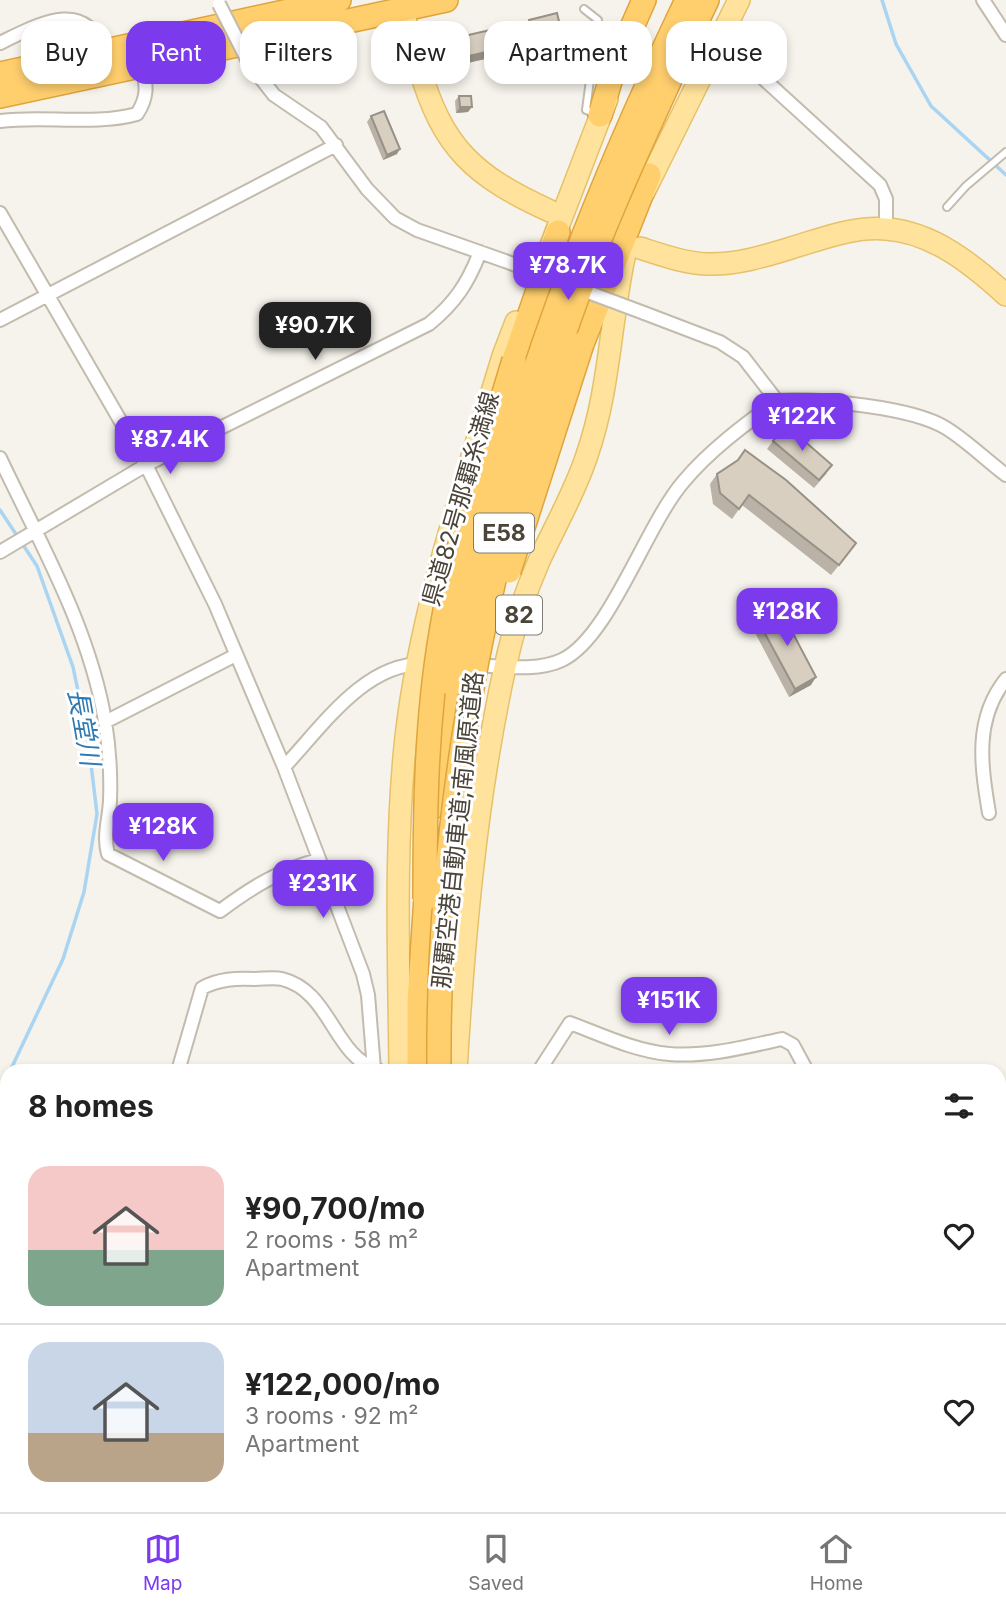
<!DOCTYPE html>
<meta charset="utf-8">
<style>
:root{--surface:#fff;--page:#f6f6f6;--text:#222;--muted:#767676;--line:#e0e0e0;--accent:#7c3aed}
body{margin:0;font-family:Inter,"Noto Sans JP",sans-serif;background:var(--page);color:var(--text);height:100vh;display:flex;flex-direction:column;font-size:26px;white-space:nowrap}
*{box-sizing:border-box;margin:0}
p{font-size:23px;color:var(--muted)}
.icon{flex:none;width:38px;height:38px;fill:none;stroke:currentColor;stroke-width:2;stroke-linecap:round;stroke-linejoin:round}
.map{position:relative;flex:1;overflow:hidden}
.sheet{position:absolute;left:0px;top:1064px;width:1006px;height:448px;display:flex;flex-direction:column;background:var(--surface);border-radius:21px 21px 0 0;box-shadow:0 4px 10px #0003}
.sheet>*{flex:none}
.top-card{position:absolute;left:21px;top:21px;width:964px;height:63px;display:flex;gap:14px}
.price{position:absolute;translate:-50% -60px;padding:0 16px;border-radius:14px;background:var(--accent);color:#fff;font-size:23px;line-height:46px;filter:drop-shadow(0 2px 4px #0008)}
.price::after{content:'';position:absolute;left:50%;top:42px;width:21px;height:16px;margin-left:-10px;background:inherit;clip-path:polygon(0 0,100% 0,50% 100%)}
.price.selected{background:#222;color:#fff}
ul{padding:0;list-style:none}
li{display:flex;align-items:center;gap:21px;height:175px;padding:0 28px}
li+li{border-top:2px solid var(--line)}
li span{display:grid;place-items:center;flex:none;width:196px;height:140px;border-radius:21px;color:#555}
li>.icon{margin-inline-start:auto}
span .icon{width:84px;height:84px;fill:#fffc;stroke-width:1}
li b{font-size:30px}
h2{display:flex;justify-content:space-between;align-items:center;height:84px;padding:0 28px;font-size:30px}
.pill{padding:0 24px;border-radius:21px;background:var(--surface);box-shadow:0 4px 10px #0003;font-size:24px;line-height:63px}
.pill.selected{background:var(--accent);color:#fff}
.tabs{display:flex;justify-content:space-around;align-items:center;height:98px;border-top:2px solid var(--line);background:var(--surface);font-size:19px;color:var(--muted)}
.tabs a{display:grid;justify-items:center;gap:4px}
.tabs .selected{color:var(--accent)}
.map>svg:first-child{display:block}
.industrial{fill:#e6e2dd}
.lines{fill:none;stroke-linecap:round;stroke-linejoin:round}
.stream{stroke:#a9d4f2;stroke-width:3.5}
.lane-casing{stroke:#c2bbae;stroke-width:10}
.street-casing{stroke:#c2bbae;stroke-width:16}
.secondary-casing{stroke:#d6c79b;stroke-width:21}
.primary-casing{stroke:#e6c16a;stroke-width:24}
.highway-casing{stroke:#e0a43c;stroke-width:26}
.lane{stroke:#fff;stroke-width:6}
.street{stroke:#fff;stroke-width:12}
.secondary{stroke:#fff3cd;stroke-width:18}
.primary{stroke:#ffe39c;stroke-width:21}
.highway{stroke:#ffcf6e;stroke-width:23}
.street-bridge-casing{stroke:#c2bbae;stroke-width:16;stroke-linecap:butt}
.highway-bridge-casing{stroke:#e0a43c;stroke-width:26;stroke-linecap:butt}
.street-bridge{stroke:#fff;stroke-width:12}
.highway-bridge{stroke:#ffcf6e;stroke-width:23}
.wall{fill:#bab2a6}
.shaded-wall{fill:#979187}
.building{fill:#d8cfc1;stroke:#979187;stroke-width:2}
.labels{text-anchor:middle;stroke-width:6;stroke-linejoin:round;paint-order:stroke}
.shield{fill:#fff;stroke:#817c74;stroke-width:2}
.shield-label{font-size:23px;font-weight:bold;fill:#4b4439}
.street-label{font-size:24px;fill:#4b4439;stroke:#fff}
.water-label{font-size:26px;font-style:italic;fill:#2e7ab2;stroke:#fff}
</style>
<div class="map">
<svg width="1006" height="1512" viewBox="0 0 1006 1512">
<rect width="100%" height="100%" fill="#f6f3ec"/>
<path class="industrial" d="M535,1505H579L602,1512H529Z"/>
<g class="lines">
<path class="stream" d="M882,0L896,44L931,106L1006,175
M0,510L37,566L73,667L88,739L97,814L84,892L63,959L10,1071
M240,1505L243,1512"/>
<g class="lane-casing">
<path id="lane" d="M584,9L598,20L586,110L594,113
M947,207L966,186L1006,152"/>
</g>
<g class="street-casing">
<path id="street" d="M983,0L1006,35
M719,38L880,185L886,199V229
M0,43C45,21 84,0 105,51
M249,63L274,95L321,127L367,189L395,218L417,230L505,261
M0,121C45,115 93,126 137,114C148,97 147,86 142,67
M0,213L146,465L215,604L284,767L363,974L368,995L374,1069
M644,313L720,342L743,357L777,401
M0,320L336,145
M0,458C40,543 89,627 105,721C109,746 111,775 110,801C109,819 103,836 108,854L220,911C252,887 280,870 318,860
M0,552L146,465L429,324C455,303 468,283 480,252
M473,665C500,666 537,672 562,660C610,637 645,526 684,481C709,451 745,424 777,401C818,398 912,407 946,428C967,441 986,460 1006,475
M105,722L236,655
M284,767C321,728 364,663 423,664
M989,813C981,765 974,719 1006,679
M178,1071L202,988C219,979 236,978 255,979C263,979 274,977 282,979C331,991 333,1056 378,1070
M539,1071L570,1023C602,1035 635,1051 669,1054C708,1057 745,1047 782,1039L793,1045L807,1071
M0,1251L2,1274L0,1288
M999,1349L1006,1352
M940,1505L950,1512
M191,1512L194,1505"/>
</g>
<g class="secondary-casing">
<path id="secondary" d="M0,1498L7,1499
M604,1505L625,1512"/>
</g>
<g class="primary-casing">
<path id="primary" d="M401,0C405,23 412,45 419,67C443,149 474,176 550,211
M644,192L739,0
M551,245L607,99
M640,248C662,255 684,263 707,264C736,265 765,256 791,248C821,239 854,226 886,229C933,232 973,265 1006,295
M400,1071C399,960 394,848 406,737C421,606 465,482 503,356L516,322
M456,1071C464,936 476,799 505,667C513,631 524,595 539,561C555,526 575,492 587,455C610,389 610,321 625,253
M999,1475L1006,1468
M440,1505L442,1512
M500,1505L502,1512
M962,1512L969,1505"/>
</g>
<g class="highway-casing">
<path id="highway" d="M678,19L687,0
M695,25L707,0
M0,74L339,0
M0,96L446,0
M600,115L614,68L644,0
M582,344L649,175
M514,360L558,232
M435,806L452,684
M419,1071V1002L427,882
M461,1505L463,1512
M482,1505L484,1512"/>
</g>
<use href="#lane" class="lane"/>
<use href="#street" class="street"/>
<use href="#secondary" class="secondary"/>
<use href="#primary" class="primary"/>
<use href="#highway" class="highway"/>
<g class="street-bridge-casing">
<path id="street-bridge" d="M219,4L249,63
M505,261L644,313"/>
</g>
<g class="highway-bridge-casing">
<path id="highway-bridge" d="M509,571L582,344
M452,684C499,445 574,238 678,19
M425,899C425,810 426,722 441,633C456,540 487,450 514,360
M439,1071C437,821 483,573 563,337C599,231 648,128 695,25"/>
</g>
<use href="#street-bridge" class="street-bridge"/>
<use href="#highway-bridge" class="highway-bridge"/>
</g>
<path class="wall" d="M529,20L558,50L531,56L524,28Z
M464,36L498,56L463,64L458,44Z
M459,96L468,112L456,113L455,101Z
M371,116L397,154L383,160L367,122Z
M773,441L827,473L814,488L767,449Z
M717,474L848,554L831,575L742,505L732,519L713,504L710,484Z
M757,619L811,685L789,697L752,627Z"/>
<path class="shaded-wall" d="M564,42L558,50L531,56L536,49Z
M503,48L498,56L463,64L469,56Z
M460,107H472L468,112L456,113Z
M400,149L397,154L383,160L387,155Z
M816,677L811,685L789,697L795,689Z"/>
<path class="building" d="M557,13L564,42L536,49L529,20Z
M499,28L503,48L469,56L464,36Z
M459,96H471L472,107H460Z
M384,111L400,149L387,155L371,116Z
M786,425L832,465L819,480L773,441Z
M745,450L786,480L856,543L839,565L749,495L739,509L720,493L717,474L738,460Z
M779,607L816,677L795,689L757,619Z
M913,1505H916L919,1508L915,1512H909L907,1510Z"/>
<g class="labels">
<g class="shield">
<rect x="474" y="513.5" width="60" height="39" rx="5"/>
<rect x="496" y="595.5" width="46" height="39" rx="5"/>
</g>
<g class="shield-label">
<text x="504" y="541">E58</text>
<text x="519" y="623">82</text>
</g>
<g class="street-label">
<text transform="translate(461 499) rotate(-74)" y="8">県道82号那覇糸満線</text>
<text transform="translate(458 830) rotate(-84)" y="8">那覇空港自動車道;南風原道路</text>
</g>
<g class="water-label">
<text transform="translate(84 727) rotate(80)" y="9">長堂川</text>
</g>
</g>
</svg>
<b class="price" style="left:568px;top:302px">¥78.7K</b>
<b class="price selected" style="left:315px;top:362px">¥90.7K</b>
<b class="price" style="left:802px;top:453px">¥122K</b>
<b class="price" style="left:170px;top:476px">¥87.4K</b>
<b class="price" style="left:787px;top:648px">¥128K</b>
<b class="price" style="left:163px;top:863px">¥128K</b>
<b class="price" style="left:323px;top:920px">¥231K</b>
<b class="price" style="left:669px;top:1037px">¥151K</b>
<div class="top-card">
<a class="pill">Buy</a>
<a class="pill selected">Rent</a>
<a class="pill">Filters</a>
<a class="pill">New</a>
<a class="pill">Apartment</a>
<a class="pill">House</a>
</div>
<section class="sheet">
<h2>8 homes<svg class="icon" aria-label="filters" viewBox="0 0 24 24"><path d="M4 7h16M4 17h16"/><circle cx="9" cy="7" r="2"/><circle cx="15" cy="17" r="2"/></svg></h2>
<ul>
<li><span style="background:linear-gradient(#f6c9c9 60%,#7fa58c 0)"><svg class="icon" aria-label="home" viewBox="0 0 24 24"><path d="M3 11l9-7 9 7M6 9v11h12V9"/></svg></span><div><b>¥90,700/mo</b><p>2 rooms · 58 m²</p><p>Apartment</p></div><svg class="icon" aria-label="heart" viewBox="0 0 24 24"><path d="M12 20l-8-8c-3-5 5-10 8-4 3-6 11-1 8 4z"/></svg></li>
<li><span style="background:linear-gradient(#c9d6e8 65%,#b9a48a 0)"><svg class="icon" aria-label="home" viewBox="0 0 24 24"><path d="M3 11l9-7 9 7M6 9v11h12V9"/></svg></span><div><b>¥122,000/mo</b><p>3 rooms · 92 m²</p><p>Apartment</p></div><svg class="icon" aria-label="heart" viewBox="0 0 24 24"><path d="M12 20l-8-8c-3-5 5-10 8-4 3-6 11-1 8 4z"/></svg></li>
</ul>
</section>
</div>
<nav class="tabs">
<a class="selected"><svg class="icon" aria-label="map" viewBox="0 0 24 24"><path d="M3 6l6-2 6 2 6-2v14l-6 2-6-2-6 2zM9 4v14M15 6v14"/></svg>Map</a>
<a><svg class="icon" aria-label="saved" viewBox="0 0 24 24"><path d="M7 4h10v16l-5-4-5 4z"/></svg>Saved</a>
<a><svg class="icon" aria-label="home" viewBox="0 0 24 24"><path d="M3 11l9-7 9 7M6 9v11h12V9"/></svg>Home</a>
</nav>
